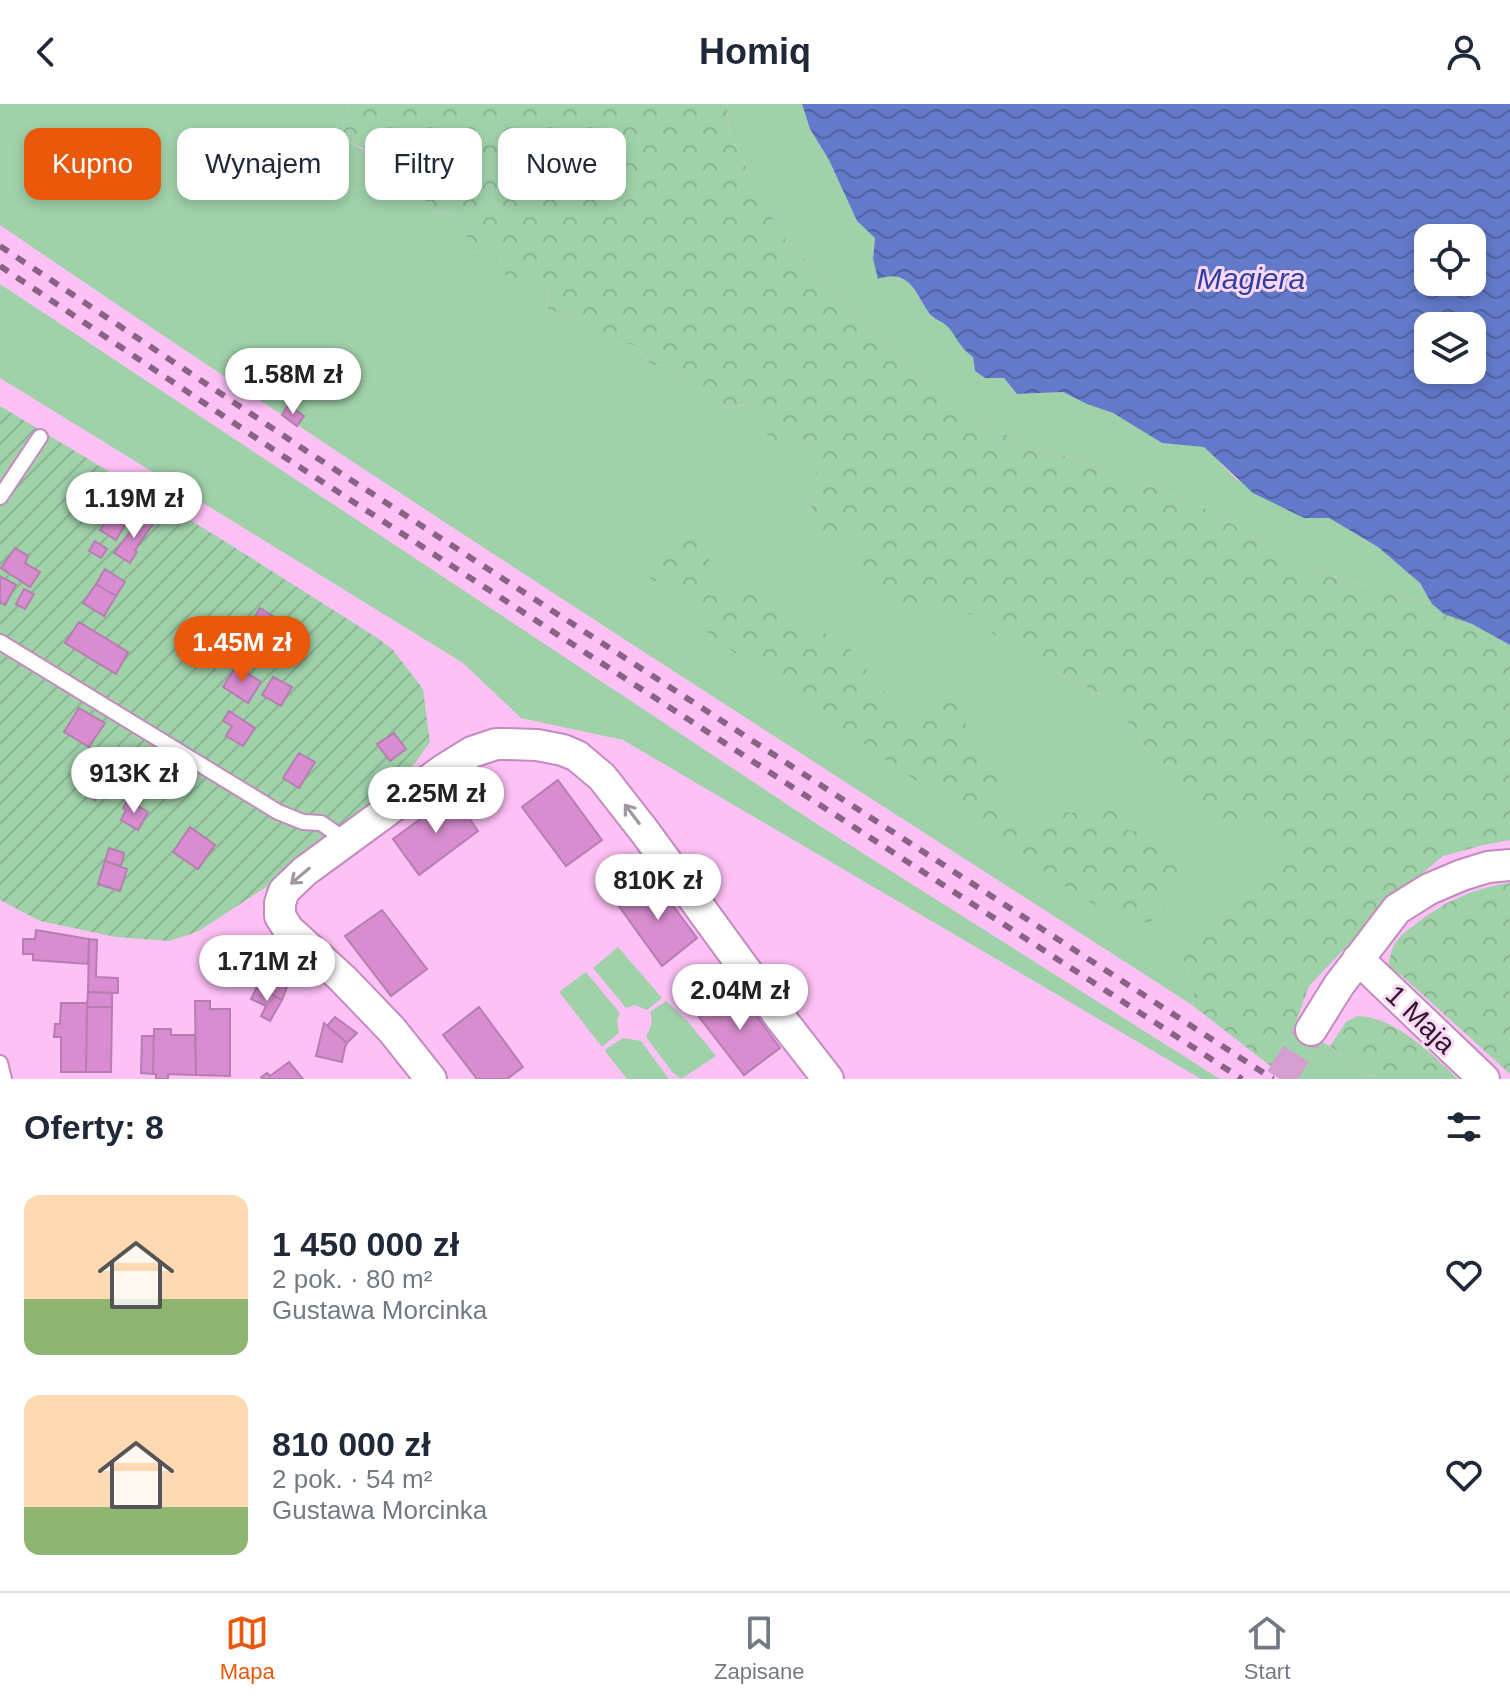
<!DOCTYPE html>
<html lang="pl">
<meta charset="utf-8">
<style>
:root{--surface:#fff;--page:#f2f2f3;--text:#1f2937;--muted:#747a83;--line:#e0e1e3;--accent:#ea580c}
body{margin:0;font-family:Arial,sans-serif;background:var(--page);color:var(--text);height:100vh;display:flex;flex-direction:column;font-size:30px;white-space:nowrap}
*{box-sizing:border-box;margin:0}
p{font-size:26px;color:var(--muted)}
.icon{flex:none;width:44px;height:44px;fill:none;stroke:currentColor;stroke-width:2;stroke-linecap:round;stroke-linejoin:round}
.map{position:relative;height:975px;overflow:hidden}
.sheet{display:flex;flex-direction:column;background:var(--surface);flex:1}
.sheet>*{flex:none}
.banner{position:absolute;left:24px;top:24px;width:800px;height:72px;display:flex;gap:16px}
.tools{position:absolute;left:1414px;top:120px;display:grid;gap:16px}
.tools a{display:grid;place-items:center;width:72px;height:72px;border-radius:16px;background:var(--surface);box-shadow:0 4px 12px #0003;font-size:40px}
.price{position:absolute;translate:-50% -68px;padding:0 18px;border-radius:28px;background:#fff;color:#222;font-size:26px;line-height:52px;filter:drop-shadow(0 2px 4px #0008)}
.price::after{content:'';position:absolute;left:50%;top:48px;width:24px;height:18px;margin-left:-12px;background:inherit;clip-path:polygon(0 0,100% 0,50% 100%)}
.price.on{background:var(--accent);color:#fff}
ul{padding:0;list-style:none}
li{display:flex;align-items:center;gap:24px;height:200px;padding:0 24px}
li span{display:grid;place-items:center;flex:none;width:224px;height:160px;border-radius:16px;color:#555}
li>.icon{margin-inline-start:auto}
span .icon{width:96px;height:96px;fill:#fffc;stroke-width:1}
li b{font-size:34px}
h2{display:flex;justify-content:space-between;align-items:center;height:96px;padding:0 24px;font-size:34px}
.pill{padding:0 28px;border-radius:16px;background:var(--surface);box-shadow:0 4px 12px #0003;font-size:28px;line-height:72px}
.pill.on{background:var(--accent);color:#fff}
header{display:flex;justify-content:space-between;align-items:center;height:104px;padding:0 24px;background:var(--surface);font-size:36px;font-weight:700}
.dock{display:flex;justify-content:space-around;align-items:center;height:112px;border-top:2px solid var(--line);background:var(--surface);font-size:22px;color:var(--muted)}
.dock a{display:grid;justify-items:center;gap:4px}
.dock .on{color:var(--accent)}
.map>svg:first-child{display:block}
.grass{fill:#a0d2aa}
.forest{fill:url(#forest-crowns)}
.garden{fill:url(#garden-furrows)}
.water{fill:url(#water-waves);fill-rule:evenodd}
.building{fill:#d78dcf;stroke:#b67eb0;stroke-width:2}
.lines{fill:none;stroke-linecap:round;stroke-linejoin:round}
.minor-tunnel{stroke:#d49fce;stroke-width:30;stroke-dasharray:30 15;stroke-linecap:butt}
.service-casing{stroke:#c48bbe;stroke-width:18}
.minor-casing{stroke:#c48bbe;stroke-width:34}
.service{stroke:#fff;stroke-width:14}
.minor{stroke:#fff;stroke-width:30}
.rail{stroke:#896385;stroke-width:6;stroke-dasharray:10 10;stroke-linecap:butt}
.oneway{stroke:#a197a0}
.labels{text-anchor:middle;stroke-width:6;stroke-linejoin:round;paint-order:stroke}
.street-label{font-size:28px;fill:#2e182c;stroke:#fcd7f7}
.water-label{font-size:30px;font-style:italic;fill:#2e3f9e;stroke:#fcd7f7}
</style>
<header><svg class="icon" aria-label="back" viewBox="0 0 24 24"><path d="M15 5l-7 7 7 7"/></svg>Homiq<svg class="icon" aria-label="person" viewBox="0 0 24 24"><circle cx="12" cy="8" r="4"/><path d="M4 21q1-7 8-7t8 7"/></svg></header>
<div class="map">
<svg width="1510" height="975" viewBox="0 0 1510 975">
<defs>
<pattern id="forest-crowns" width="20" height="18" patternUnits="userSpaceOnUse" patternTransform="scale(2)"><rect width="20" height="18" fill="#a0d2aa"/><path d="M2 6a3 3 0 1 1 6 0M12 15a3 3 0 1 1 6 0" fill="none" stroke="#8ab492"/></pattern>
<pattern id="garden-furrows" width="10" height="10" patternUnits="userSpaceOnUse" patternTransform="scale(2)"><rect width="10" height="10" fill="#a0d2aa"/><path d="M-1 1l2-2M0 10L10 0M9 11l2-2" fill="none" stroke="#8ab492"/></pattern>
<pattern id="water-waves" width="16" height="10" patternUnits="userSpaceOnUse" patternTransform="scale(2)"><rect width="16" height="10" fill="#637aca"/><path d="M0 5q4-4 8 0t8 0" fill="none" stroke="#5263a4"/></pattern>
</defs>
<rect width="100%" height="100%" fill="#fdc1f6"/>
<path class="grass" d="M0,0H350L343,17L345,36L403,67L435,109L448,108L463,123L472,149L497,143L514,178L532,162L547,182L548,205L579,215L594,236L634,241L652,261L666,262L728,303L753,300L804,335L819,380L809,410L861,423L934,474L988,508L1057,569L1111,595L1156,658L1182,664L1251,698L1265,715L1279,744L1274,761L1245,789L1229,807L1205,820L1184,858L1195,884L1192,901C793,644 392,389 0,121Z
M727,0H802L810,25L829,56L857,117L875,134L873,155L879,175C909,163 915,189 929,209C933,215 939,216 944,220C956,228 960,244 973,253L975,267L986,274H1004L1017,290L1063,288L1087,300L1113,309L1162,339L1204,342L1236,375L1304,414H1329L1378,443L1420,479L1432,500L1314,467L1199,401L1085,357L1026,341L979,317L938,288L781,131L729,29Z
M0,180L823,724L1220,975H1201L623,636L521,614L463,559L0,274Z
M618,843L662,894L647,906L635,901L626,904L593,864Z
M586,868L620,909L617,916L619,929L602,943L559,888Z
M666,897L689,919L716,952L681,975L673,969L646,933C650,924 654,919 650,908Z
M1296,921L1335,946L1372,975H1288L1278,968L1282,941L1291,932Z
M623,934L641,937L669,975H627L605,947L606,945Z"/>
<path class="forest" d="M350,0H727L729,29L781,131L938,288L979,317L1026,341L1085,357L1199,401L1314,467L1432,500L1444,510L1472,520L1510,541V736L1484,741L1443,752L1390,797L1309,882L1291,932L1282,941L1278,968L1192,901L1195,884L1184,858L1185,843L1205,820L1229,807L1245,789L1274,761L1278,744L1265,715L1251,698L1239,718L1216,727L1181,693V664L1156,658L1111,595L1057,569L992,529L987,508L959,511L939,498L934,475L916,504L884,495L858,452L861,424L843,438L817,430L809,410L819,380L804,335L787,345L758,324L753,300L728,303L666,262L652,261L634,241L593,236L579,215L548,205L547,182L532,163L514,178L496,163L497,143L472,149L463,123L448,108L435,109L403,67H379L373,49L345,36L343,17Z
M692,430L708,435L707,447L711,461L702,480L708,491L726,495L738,496L743,485L761,484L780,501L793,516L812,526L834,532L850,545L888,592L902,598L903,608L919,606L924,616L937,613V606L928,598L944,583L952,587L951,597L956,601L971,630L965,639L969,653C993,651 997,659 1006,679L995,698C1005,716 1018,723 1039,721L1046,712L1062,708L1077,709L1083,703L1116,706L1128,726C1137,728 1147,729 1155,734C1166,741 1169,750 1183,751L1189,761L1181,775L1162,792L1164,805C1161,808 1158,812 1155,815C1135,828 1099,802 1081,793L711,532C698,518 693,514 699,495C685,481 673,477 654,477L640,465L648,453L669,455Z
M1510,779V970L1401,871L1387,865C1390,857 1390,848 1394,841C1399,833 1405,828 1412,823C1441,799 1473,784 1510,779Z
M1357,912C1394,912 1432,950 1458,975H1372L1330,942L1346,918Z"/>
<path class="garden" d="M0,302L218,433L379,535L393,546L423,585L430,638L384,702L299,762L197,828L169,837L116,833L40,817L0,796Z"/>
<path class="water" d="M802,0H1510V541L1472,520L1444,510L1432,500L1420,479L1378,443L1329,414H1304L1253,389L1204,343L1162,339L1113,309L1087,300L1063,288L1017,290L1004,274H985L975,267L973,253C961,245 957,234 949,224C943,217 934,216 929,209C915,188 909,164 878,175L873,155L875,134L857,117L829,56L810,25ZM1428,134H1472V178H1428ZM1428,222H1472V266H1428Z"/>
<path class="building" d="M288,301L304,312L297,322L282,311Z
M114,404L129,414L116,436L100,426Z
M142,413L153,420L135,446L137,448L130,459L114,449Z
M95,437L107,445L101,454L89,447Z
M15,444L28,452L25,459L40,468L30,483L1,464Z
M105,465L125,478L116,492L96,480Z
M0,472L16,481L5,501L0,498Z
M96,480L116,492L104,512L83,499Z
M24,485L34,490L25,505L16,500Z
M260,504L279,516L270,529L252,518Z
M79,518L128,548L116,570L65,539Z
M286,518L302,527L294,542L278,534Z
M236,562L261,578L248,599L223,583Z
M273,573L292,583L281,602L262,591Z
M79,604L105,619L89,643L64,628Z
M229,607L255,624L243,642L226,632L232,622L223,617Z
M394,629L406,645L390,657L377,640Z
M299,649L315,658L299,684L283,674Z
M96,665L110,673L95,696L81,687Z
M558,676L602,736L566,762L522,703Z
M453,691L478,727L419,771L393,735Z
M127,697L130,699L131,698L148,708L138,726L121,716L126,706L123,704Z
M190,723L215,741L198,765L173,748Z
M109,744L124,749L121,762L105,757Z
M105,757L127,765L120,787L98,780Z
M653,775L697,834L662,862L618,801Z
M382,806L427,865L391,892L345,832Z
M36,826L89,835L88,860L33,856V850H23V835H35Z
M89,835L97,836L96,873L118,874V889L88,888Z
M298,855L306,863L292,877L284,869Z
M263,871L287,883L282,896L257,883Z
M257,883L282,896L270,917L261,912L266,902L251,895Z
M736,884L780,944L744,971L699,913Z
M88,888L112,889V903H87Z
M195,897H210V905H230V972L196,971Z
M61,899H87L86,968H61V933H54L55,920H60Z
M87,903H112L111,968H86Z
M479,903L523,963L507,975H477L443,931Z
M335,913L357,929L347,939L327,922Z
M324,919L347,939L345,943L342,958L316,952Z
M154,925H171V931H195L196,971L168,970V975H156V970H153Z
M142,932H154L153,970L141,969Z
M289,958L303,975H262L261,973L267,969L270,972Z"/>
<g class="lines">
<path class="minor-tunnel" d="M1280,975L1311,926"/>
<g class="service-casing">
<path id="service" d="M0,393L40,333
M0,538L278,708L303,718L321,719L347,737
M0,959L4,975"/>
</g>
<g class="minor-casing">
<path id="minor" d="M1358,855L1484,975
M1311,926L1339,881L1397,805L1429,785L1462,771L1488,763L1510,761
M431,975L392,926L343,875L288,825L280,812V799L284,787L305,767L443,666L472,648L496,640H505L537,641L563,646L577,652L602,673L645,728L779,912L828,975"/>
</g>
<use href="#service" class="service"/>
<use href="#minor" class="minor"/>
<path class="rail" d="M0,142L308,348L1273,975
M0,162L295,360L1242,975"/>
</g>
<defs><path id="oneway-shaft" d="M-6 0H5M1.5-3L5.5 0L1.5 3" fill="none" stroke-width="1.6" stroke-linecap="round" stroke-linejoin="round" transform="scale(2)"/></defs>
<g class="oneway">
<use href="#oneway-shaft" transform="translate(632 710) rotate(-127)"/>
<use href="#oneway-shaft" transform="translate(300 772) rotate(140)"/>
</g>
<g class="labels">
<g class="street-label">
<text transform="translate(1421 915) rotate(44)" y="10">1 Maja</text>
</g>
<g class="water-label">
<text x="1251" y="185">Magiera</text>
</g>
</g>
</svg>
<div class="tools">
<a><svg class="icon" aria-label="locate" viewBox="0 0 24 24"><circle cx="12" cy="12" r="6"/><path d="M12 2v4M12 18v4M2 12h4M18 12h4"/></svg></a>
<a><svg class="icon" aria-label="layers" viewBox="0 0 24 24"><path d="M12 4l9 5-9 5-9-5zM3 14l9 5 9-5"/></svg></a>
</div>
<b class="price" style="left:293px;top:312px">1.58M zł</b>
<b class="price" style="left:134px;top:436px">1.19M zł</b>
<b class="price on" style="left:242px;top:580px">1.45M zł</b>
<b class="price" style="left:134px;top:711px">913K zł</b>
<b class="price" style="left:436px;top:731px">2.25M zł</b>
<b class="price" style="left:658px;top:818px">810K zł</b>
<b class="price" style="left:267px;top:899px">1.71M zł</b>
<b class="price" style="left:740px;top:928px">2.04M zł</b>
<div class="banner">
<a class="pill on">Kupno</a>
<a class="pill">Wynajem</a>
<a class="pill">Filtry</a>
<a class="pill">Nowe</a>
</div>
</div>
<section class="sheet">
<h2>Oferty: 8<svg class="icon" aria-label="filters" viewBox="0 0 24 24"><path d="M4 7h16M4 17h16"/><circle cx="9" cy="7" r="2"/><circle cx="15" cy="17" r="2"/></svg></h2>
<ul>
<li><span style="background:linear-gradient(#ffd9b3 65%,#8fb573 0)"><svg class="icon" aria-label="home" viewBox="0 0 24 24"><path d="M3 11l9-7 9 7M6 9v11h12V9"/></svg></span><div><b>1 450 000 zł</b><p>2 pok. · 80 m²</p><p>Gustawa Morcinka</p></div><svg class="icon" aria-label="heart" viewBox="0 0 24 24"><path d="M12 20l-8-8c-3-5 5-10 8-4 3-6 11-1 8 4z"/></svg></li>
<li><span style="background:linear-gradient(#ffd9b3 70%,#8fb573 0)"><svg class="icon" aria-label="home" viewBox="0 0 24 24"><path d="M3 11l9-7 9 7M6 9v11h12V9"/></svg></span><div><b>810 000 zł</b><p>2 pok. · 54 m²</p><p>Gustawa Morcinka</p></div><svg class="icon" aria-label="heart" viewBox="0 0 24 24"><path d="M12 20l-8-8c-3-5 5-10 8-4 3-6 11-1 8 4z"/></svg></li>
</ul>
</section>
<nav class="dock">
<a class="on"><svg class="icon" aria-label="map" viewBox="0 0 24 24"><path d="M3 6l6-2 6 2 6-2v14l-6 2-6-2-6 2zM9 4v14M15 6v14"/></svg>Mapa</a>
<a><svg class="icon" aria-label="saved" viewBox="0 0 24 24"><path d="M7 4h10v16l-5-4-5 4z"/></svg>Zapisane</a>
<a><svg class="icon" aria-label="home" viewBox="0 0 24 24"><path d="M3 11l9-7 9 7M6 9v11h12V9"/></svg>Start</a>
</nav>
